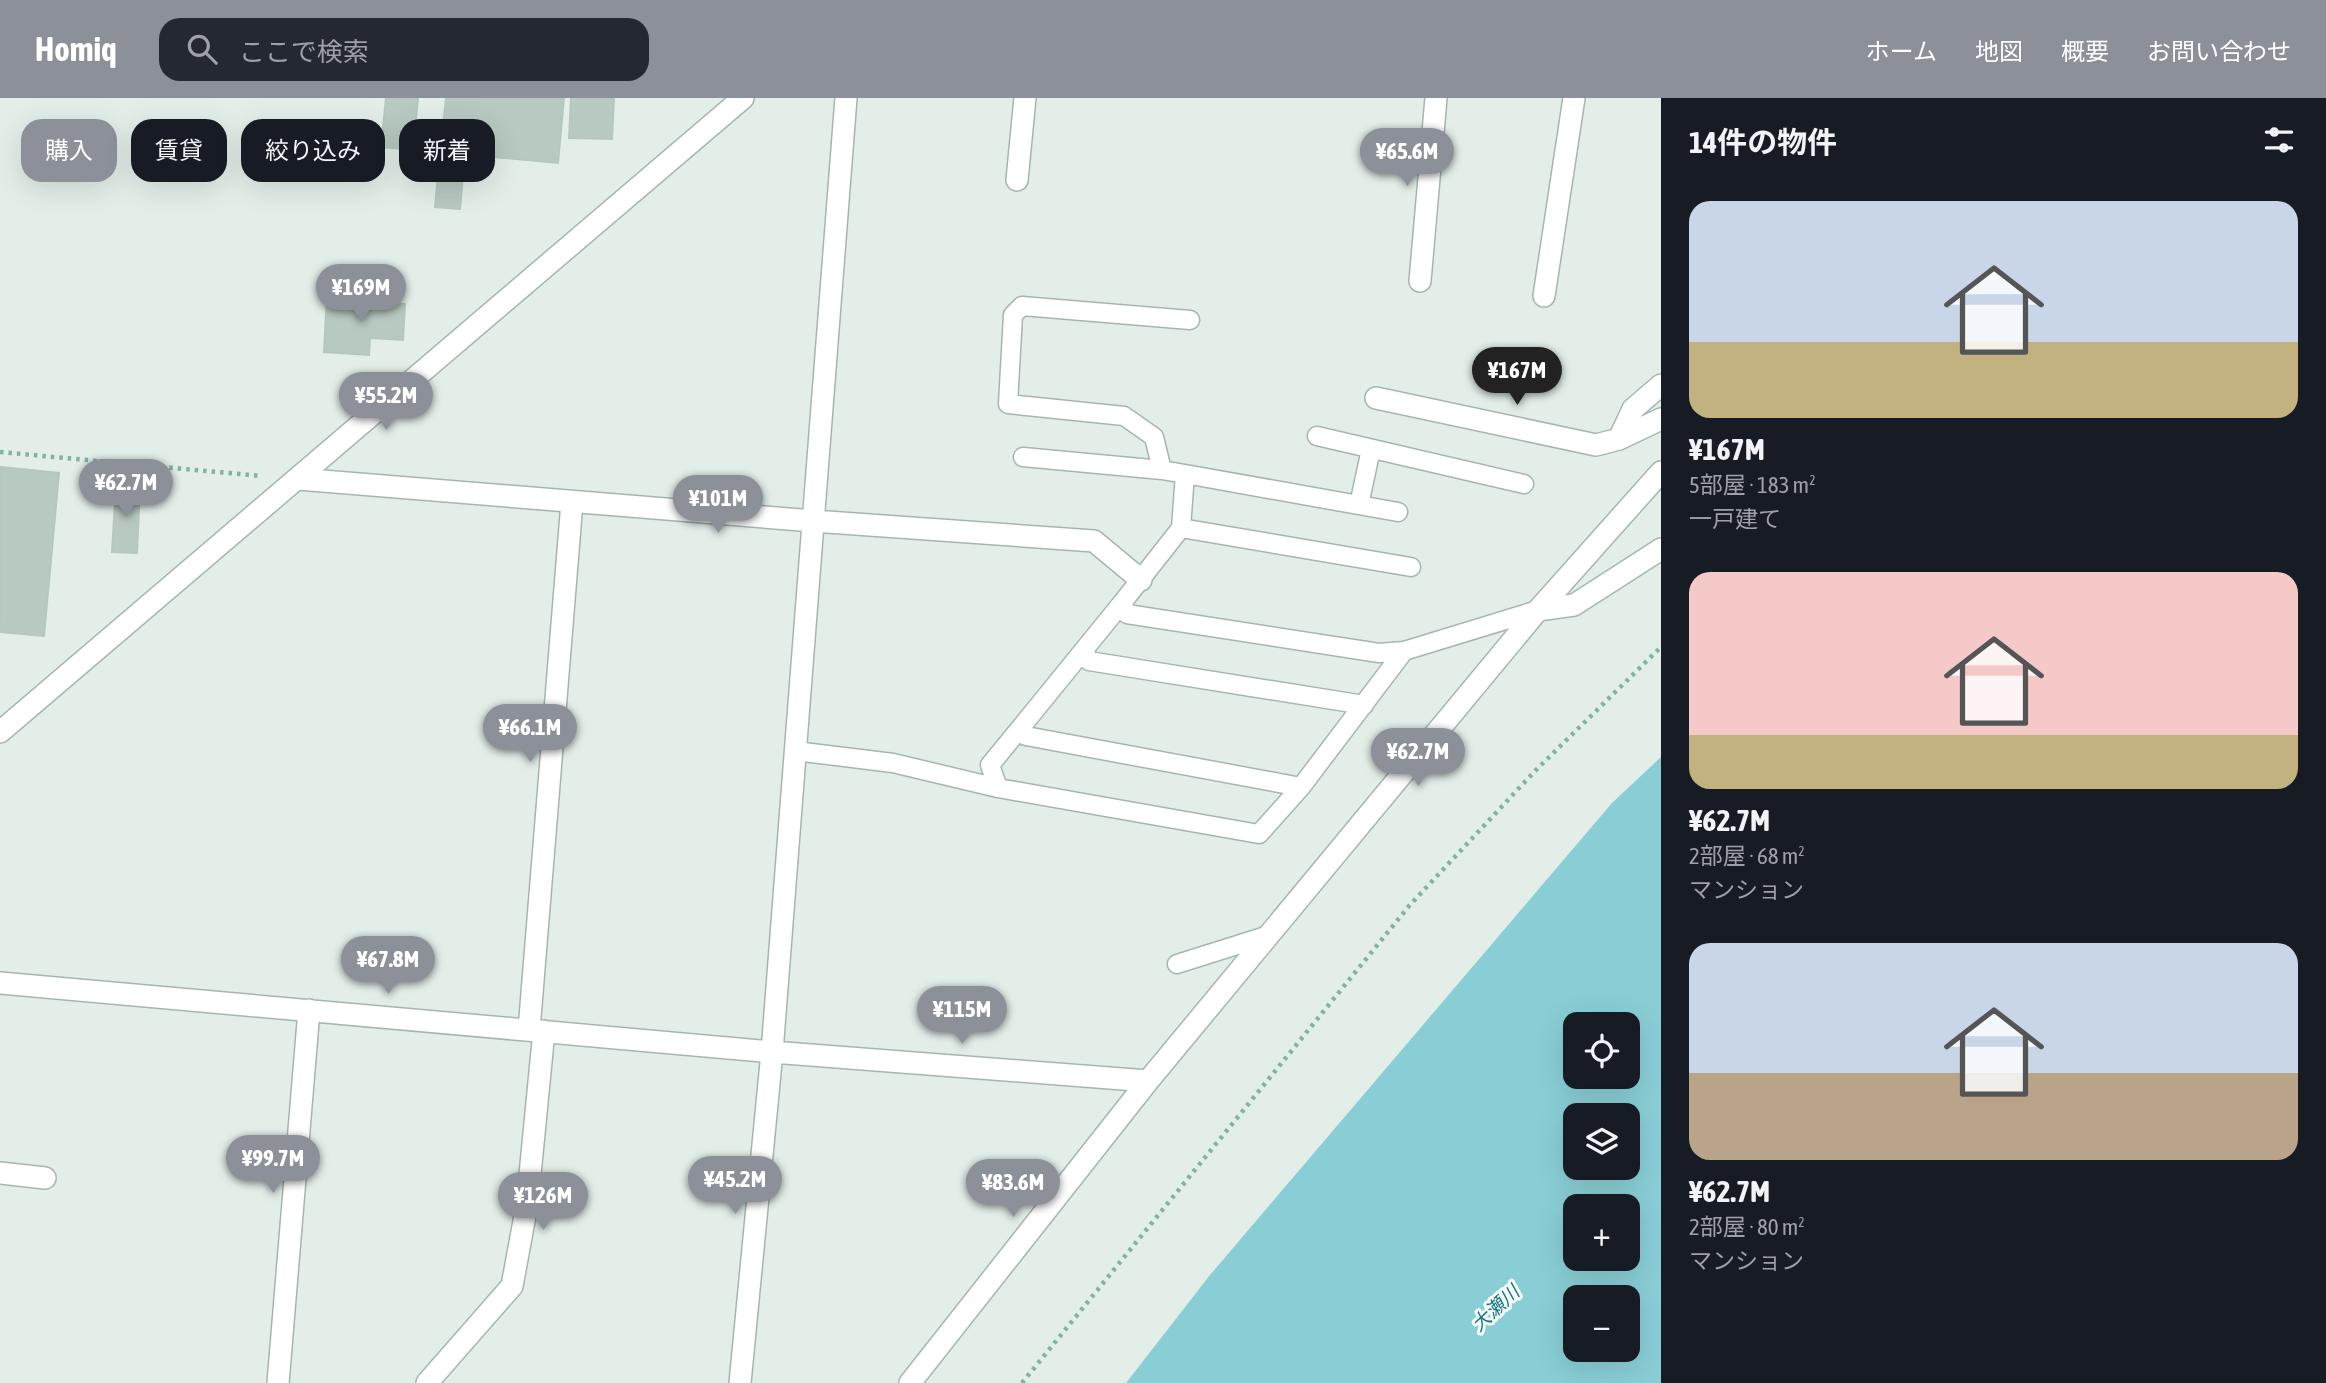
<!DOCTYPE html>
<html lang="ja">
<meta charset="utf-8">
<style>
:root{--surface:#171b24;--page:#242831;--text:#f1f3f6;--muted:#9ea1a6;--accent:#8c9099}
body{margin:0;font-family:"Asap Condensed","Noto Sans JP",sans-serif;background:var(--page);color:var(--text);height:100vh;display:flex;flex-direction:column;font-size:26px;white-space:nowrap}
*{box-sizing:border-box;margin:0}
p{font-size:23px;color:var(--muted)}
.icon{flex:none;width:38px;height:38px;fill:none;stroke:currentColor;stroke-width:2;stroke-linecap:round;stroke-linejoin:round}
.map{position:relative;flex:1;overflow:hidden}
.sheet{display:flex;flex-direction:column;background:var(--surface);width:665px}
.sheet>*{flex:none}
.top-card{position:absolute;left:21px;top:21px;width:665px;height:63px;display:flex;gap:14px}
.tools{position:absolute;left:1563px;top:914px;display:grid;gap:14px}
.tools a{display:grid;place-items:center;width:77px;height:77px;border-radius:14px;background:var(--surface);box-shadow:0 7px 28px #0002;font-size:35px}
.price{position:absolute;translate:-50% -60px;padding:0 16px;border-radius:24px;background:var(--accent);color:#fff;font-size:23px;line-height:46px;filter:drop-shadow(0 2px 4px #0008)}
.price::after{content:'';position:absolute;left:50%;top:42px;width:21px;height:16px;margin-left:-10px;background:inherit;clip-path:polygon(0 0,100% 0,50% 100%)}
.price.active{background:#222;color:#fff}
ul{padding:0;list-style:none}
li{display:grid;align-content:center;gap:14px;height:371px;padding:0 28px}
li span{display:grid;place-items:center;height:217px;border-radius:21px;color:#555}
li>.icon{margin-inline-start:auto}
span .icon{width:126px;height:126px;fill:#fffc;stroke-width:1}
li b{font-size:30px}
h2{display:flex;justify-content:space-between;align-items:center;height:84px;padding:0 28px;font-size:30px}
.chip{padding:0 24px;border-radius:21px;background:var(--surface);box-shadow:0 7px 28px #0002;font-size:24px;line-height:63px}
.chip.active{background:var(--accent);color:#fff}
header{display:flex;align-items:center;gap:42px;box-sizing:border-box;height:98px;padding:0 35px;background:var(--accent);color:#fff}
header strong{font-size:33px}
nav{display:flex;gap:38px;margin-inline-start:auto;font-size:24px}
.search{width:490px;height:63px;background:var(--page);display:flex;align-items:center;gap:18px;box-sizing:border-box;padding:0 24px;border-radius:21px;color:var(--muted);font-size:26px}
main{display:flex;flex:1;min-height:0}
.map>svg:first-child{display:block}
.water{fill:#89ced5;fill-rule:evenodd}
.building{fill:#b8c9c1;stroke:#b5c8bf;stroke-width:2}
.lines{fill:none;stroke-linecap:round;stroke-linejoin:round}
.service-casing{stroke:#a5b6b0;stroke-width:21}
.minor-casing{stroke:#a5b6b0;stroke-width:24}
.tertiary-casing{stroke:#a5b6b0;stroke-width:24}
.path{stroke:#82b3a1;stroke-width:4.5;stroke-dasharray:3.5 5;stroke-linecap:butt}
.service{stroke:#fff;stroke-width:18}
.minor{stroke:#fff;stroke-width:21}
.tertiary{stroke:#fff;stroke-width:21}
.labels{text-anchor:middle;stroke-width:6;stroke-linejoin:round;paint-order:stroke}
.water-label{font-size:19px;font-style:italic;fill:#187580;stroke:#f4faf7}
</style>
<header>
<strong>Homiq</strong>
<div class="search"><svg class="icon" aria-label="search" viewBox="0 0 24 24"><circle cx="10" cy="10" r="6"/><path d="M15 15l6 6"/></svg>ここで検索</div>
<nav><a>ホーム</a><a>地図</a><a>概要</a><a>お問い合わせ</a></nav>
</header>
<main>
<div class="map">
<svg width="1661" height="1285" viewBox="0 0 1661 1285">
<rect width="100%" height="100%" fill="#e3eee9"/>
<path class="water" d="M1661,659V1285H1126L1210,1177L1612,705ZM1575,926H1628V978H1575ZM1575,1017H1628V1069H1575ZM1575,1108H1628V1160H1575ZM1575,1199H1628V1251H1575Z"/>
<path class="building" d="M386,0H418L413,52L381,49Z
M446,0H564L558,65L440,54Z
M571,0H614L612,41L569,40Z
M440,54L465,56L460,111L435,109Z
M327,197L372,200V204L405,206L403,242L370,240L369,257L324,254Z
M1,369L59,375L44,538L0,534Z
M116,387L140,388L137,455L112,454Z"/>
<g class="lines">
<g class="service-casing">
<path id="service" d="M1317,338L1524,386
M1023,359L1162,372
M1185,376L1162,372L1154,339L1124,318L1008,306L1013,217L1022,208L1190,222
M1359,407L1371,351
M1398,414L1185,376L1181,430L1122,505L1127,516L1379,555L1404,553L1538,512
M1181,430L1411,469
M1122,505L1022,628L1026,638L1301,689
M1084,552L1089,563L1364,607
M1022,628L990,667L998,690L1259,736L1301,689L1404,553
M795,653L893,665L998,690
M1177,866L1269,837"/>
</g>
<g class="minor-casing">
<path id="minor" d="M1017,82L1025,0
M1420,183L1436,0
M1544,198L1574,0
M1376,300L1596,347L1619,341L1661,321
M1619,341L1633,311L1661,287
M298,381L813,423L1094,443L1141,482
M1538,512L1574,507L1661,451
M0,885L772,954L1148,983
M529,932L572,404
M0,1075L45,1080
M278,1285L309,912
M427,1285L512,1188L527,1107L544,933
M740,1285L772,954L846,0
M910,1285L1148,983L1538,512L1661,374"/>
</g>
<g class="tertiary-casing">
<path id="tertiary" d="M0,634L743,0"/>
</g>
<path class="path" d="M0,354L261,378
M1022,1285L1409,808L1535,673L1661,549"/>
<use href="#service" class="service"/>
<use href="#minor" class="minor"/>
<use href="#tertiary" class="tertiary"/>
</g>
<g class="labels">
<g class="water-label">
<text transform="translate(1495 1210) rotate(-43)" y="7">大瀬川</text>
</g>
</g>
</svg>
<div class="tools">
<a><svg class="icon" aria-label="locate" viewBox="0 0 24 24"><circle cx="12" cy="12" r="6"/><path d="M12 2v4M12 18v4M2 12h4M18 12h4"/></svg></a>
<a><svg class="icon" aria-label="layers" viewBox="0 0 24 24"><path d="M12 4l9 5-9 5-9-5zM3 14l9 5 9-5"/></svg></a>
<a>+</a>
<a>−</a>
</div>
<b class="price" style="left:1407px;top:90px">¥65.6M</b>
<b class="price" style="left:361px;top:226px">¥169M</b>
<b class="price active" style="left:1517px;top:309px">¥167M</b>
<b class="price" style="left:386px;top:334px">¥55.2M</b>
<b class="price" style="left:126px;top:421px">¥62.7M</b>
<b class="price" style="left:718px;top:437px">¥101M</b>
<b class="price" style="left:530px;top:666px">¥66.1M</b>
<b class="price" style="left:1418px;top:690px">¥62.7M</b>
<b class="price" style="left:388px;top:898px">¥67.8M</b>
<b class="price" style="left:962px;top:948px">¥115M</b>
<b class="price" style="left:273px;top:1097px">¥99.7M</b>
<b class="price" style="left:735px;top:1118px">¥45.2M</b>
<b class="price" style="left:1013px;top:1121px">¥83.6M</b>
<b class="price" style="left:543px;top:1134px">¥126M</b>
<div class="top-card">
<a class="chip active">購入</a>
<a class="chip">賃貸</a>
<a class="chip">絞り込み</a>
<a class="chip">新着</a>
</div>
</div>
<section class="sheet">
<h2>14件の物件<svg class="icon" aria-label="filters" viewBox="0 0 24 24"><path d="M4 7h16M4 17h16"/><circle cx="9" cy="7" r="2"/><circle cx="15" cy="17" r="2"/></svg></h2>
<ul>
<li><span style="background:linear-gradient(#c9d6e8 65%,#c2b280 0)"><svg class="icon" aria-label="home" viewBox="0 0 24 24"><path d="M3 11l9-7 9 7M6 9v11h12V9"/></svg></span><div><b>¥167M</b><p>5部屋 · 183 m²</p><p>一戸建て</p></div></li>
<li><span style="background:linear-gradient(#f6c9c9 75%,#c2b280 0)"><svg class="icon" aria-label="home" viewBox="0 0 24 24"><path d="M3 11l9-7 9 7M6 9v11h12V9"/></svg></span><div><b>¥62.7M</b><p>2部屋 · 68 m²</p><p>マンション</p></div></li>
<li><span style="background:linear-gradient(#c9d6e8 60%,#b9a48a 0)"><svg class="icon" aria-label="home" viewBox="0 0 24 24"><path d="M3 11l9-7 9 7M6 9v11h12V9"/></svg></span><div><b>¥62.7M</b><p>2部屋 · 80 m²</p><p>マンション</p></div></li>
</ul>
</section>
</main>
